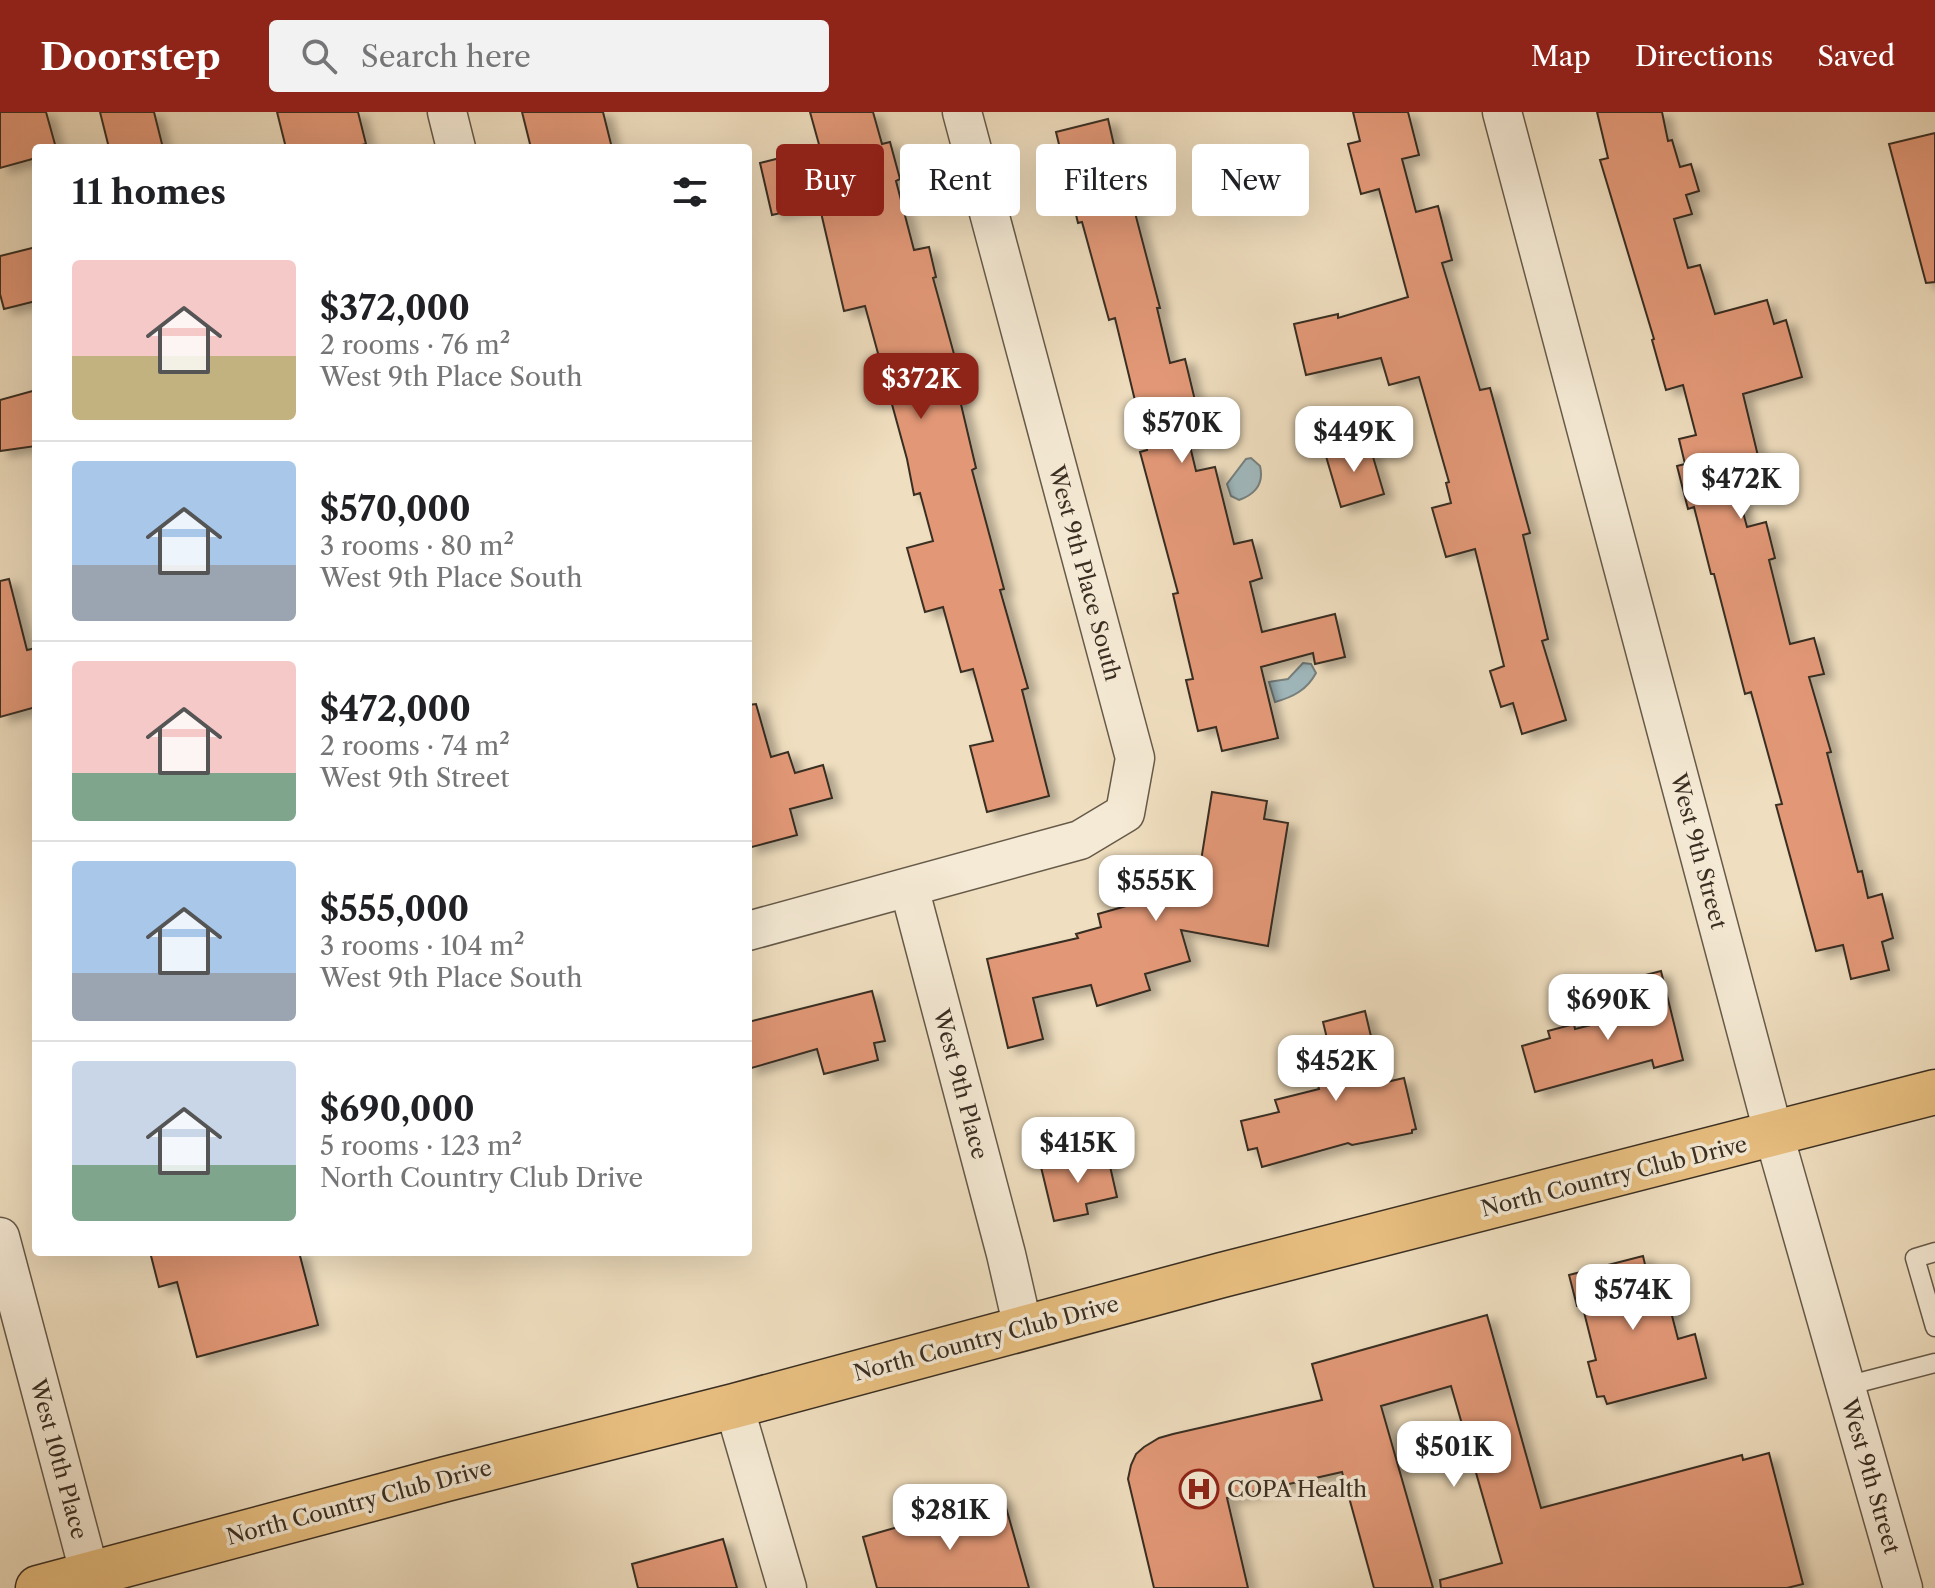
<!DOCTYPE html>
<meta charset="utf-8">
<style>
:root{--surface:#fff;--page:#f2f2f2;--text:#202124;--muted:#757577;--line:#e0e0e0;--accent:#8f2418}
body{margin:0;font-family:"Libre Caslon Text",serif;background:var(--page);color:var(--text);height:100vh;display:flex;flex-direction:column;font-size:30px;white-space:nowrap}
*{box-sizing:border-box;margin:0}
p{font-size:26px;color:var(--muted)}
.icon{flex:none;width:44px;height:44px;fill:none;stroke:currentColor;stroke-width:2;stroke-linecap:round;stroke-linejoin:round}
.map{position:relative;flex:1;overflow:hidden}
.sheet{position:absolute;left:32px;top:32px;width:720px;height:1112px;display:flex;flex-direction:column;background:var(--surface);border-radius:8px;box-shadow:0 8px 32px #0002}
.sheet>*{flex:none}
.top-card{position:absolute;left:776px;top:32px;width:760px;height:72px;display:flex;gap:16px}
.price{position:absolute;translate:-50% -68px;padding:0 18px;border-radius:16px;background:#fff;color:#222;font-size:26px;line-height:52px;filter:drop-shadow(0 2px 4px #0008)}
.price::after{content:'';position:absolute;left:50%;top:48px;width:24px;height:18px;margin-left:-12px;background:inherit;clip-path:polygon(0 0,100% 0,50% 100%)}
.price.active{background:var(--accent);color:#fff}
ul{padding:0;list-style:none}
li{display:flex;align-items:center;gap:24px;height:200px;padding:0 40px}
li+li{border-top:2px solid var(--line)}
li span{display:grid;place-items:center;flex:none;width:224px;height:160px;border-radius:8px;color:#555}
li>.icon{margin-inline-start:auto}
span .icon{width:96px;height:96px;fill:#fffc;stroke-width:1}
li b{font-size:34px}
h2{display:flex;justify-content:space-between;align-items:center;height:96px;padding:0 40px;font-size:34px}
.tag{padding:0 28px;border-radius:8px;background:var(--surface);box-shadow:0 8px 32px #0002;font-size:28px;line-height:72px}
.tag.active{background:var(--accent);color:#fff}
header{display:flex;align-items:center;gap:48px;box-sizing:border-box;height:112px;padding:0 40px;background:var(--accent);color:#fff}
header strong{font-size:38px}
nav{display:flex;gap:44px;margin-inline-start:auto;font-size:28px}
.search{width:560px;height:72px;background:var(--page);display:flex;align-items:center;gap:20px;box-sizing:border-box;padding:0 28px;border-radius:8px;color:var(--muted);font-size:30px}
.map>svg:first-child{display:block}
.water{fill:#a0b9be;stroke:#778180;stroke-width:2}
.building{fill:#e29877;stroke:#392e22;stroke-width:2;filter:url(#shadow)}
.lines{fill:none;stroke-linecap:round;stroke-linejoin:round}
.service-casing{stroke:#665a49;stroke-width:21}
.minor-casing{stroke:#665a49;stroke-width:41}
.primary-casing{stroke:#392e22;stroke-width:47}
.service{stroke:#f5ead5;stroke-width:18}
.minor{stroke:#f5ead5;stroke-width:38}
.primary{stroke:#e8bf80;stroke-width:44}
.labels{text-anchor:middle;stroke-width:7;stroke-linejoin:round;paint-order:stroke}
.street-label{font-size:22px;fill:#392e22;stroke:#f5ead5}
.poi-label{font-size:22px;fill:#392e22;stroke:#f5ead5;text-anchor:start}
</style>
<header>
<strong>Doorstep</strong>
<div class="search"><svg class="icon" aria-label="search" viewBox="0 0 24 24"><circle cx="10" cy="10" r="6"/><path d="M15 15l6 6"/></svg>Search here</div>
<nav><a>Map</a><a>Directions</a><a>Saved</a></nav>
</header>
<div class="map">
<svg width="1935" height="1476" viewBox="0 0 1935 1476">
<defs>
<filter id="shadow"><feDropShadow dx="9" dy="5" stdDeviation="4" flood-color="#0004"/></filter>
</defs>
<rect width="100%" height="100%" fill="#efdebf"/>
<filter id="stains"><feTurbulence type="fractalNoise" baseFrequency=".0025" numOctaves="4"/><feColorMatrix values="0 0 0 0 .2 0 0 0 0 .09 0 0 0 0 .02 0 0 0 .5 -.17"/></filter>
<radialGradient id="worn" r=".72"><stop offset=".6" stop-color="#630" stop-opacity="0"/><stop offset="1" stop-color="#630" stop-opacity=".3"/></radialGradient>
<path class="water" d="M1251,346L1260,354C1264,371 1256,382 1239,388L1231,384L1227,372L1246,347Z
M1303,551L1311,552L1316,561C1307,578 1293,585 1275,590L1269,570L1288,567Z"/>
<path class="building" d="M0,0H46L56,36H36V46L0,56Z
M100,0H154L163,36H109Z
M277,0H358L366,32L348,36H286Z
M522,0H603L612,36H531Z
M810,0H873L882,32L890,30L900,67L896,69L914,138L929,135L936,165L933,166L965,282L959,284L976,356L972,358L1004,477L1000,478L1028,576L1022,578L1049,684L987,700L970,634L993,629L973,557L961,560L943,495L925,500L907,436L933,429L920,381L914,383L907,347L865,194L844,199L819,92L772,103L760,51L820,36Z
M1353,0H1408L1419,43L1402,47L1416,100L1438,94L1452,148L1442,151L1480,278L1490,276L1530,421L1523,423L1548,527L1542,529L1566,608L1522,622L1513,591L1501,595L1490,559L1504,554L1475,437L1446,445L1432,396L1451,391L1446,371L1449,370L1419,265L1389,273L1381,246L1306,263L1294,212L1338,202V206L1408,185L1379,77L1361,82L1348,32L1360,29Z
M1597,0H1662L1668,29L1672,28L1680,55L1691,52L1699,79L1686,83L1692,102L1674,107L1688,156L1700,153L1715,202L1767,188L1774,212L1786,208L1802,265L1743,282L1758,344L1730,352L1747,415L1766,410L1775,446L1769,448L1790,532L1814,526L1824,562L1809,565L1831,640L1827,641L1858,760L1862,759L1868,786L1882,782L1893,826L1882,830L1889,858L1851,867L1843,833L1816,839L1776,693L1782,692L1751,580L1745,582L1714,462H1711L1694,395L1688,397L1677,354L1685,352L1679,327L1696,323L1683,273L1666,278L1652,228L1654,227L1600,48L1608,46Z
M1108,7L1116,42L1137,37L1151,93L1134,97L1160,196H1157L1170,251L1185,247L1199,305L1184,309L1196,359L1215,355L1234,432L1252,428L1262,466L1250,470L1262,520L1335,502L1345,545L1315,552L1313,541L1261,555L1278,626L1222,639L1216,615L1198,619L1186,568L1193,567L1173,482L1178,481L1140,340L1147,338L1115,206L1109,208L1082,110L1078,111L1056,20Z
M1935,21V170L1926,171L1889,32Z
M36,135V189L4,197L0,182V144Z
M36,278V334L0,339V288Z
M1368,328L1384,382L1341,395L1325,341Z
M9,467L27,538L36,536V595L0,605V469Z
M756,592L771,645L788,640L795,661L823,653L832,686L790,697L797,723L748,736V593Z
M1212,680L1267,689L1264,707L1288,711L1268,834L1181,818L1190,849L1145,862L1150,878L1097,894L1091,873L1033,886L1043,927L1008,936L987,847L1078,826L1076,822L1101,815L1098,802L1197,774Z
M1661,859L1683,948L1654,956L1652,948L1535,980L1522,934L1550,926L1548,919L1574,912L1575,917L1643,900L1634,866Z
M872,879L885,929L874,931L878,948L824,962L817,937L748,957V910Z
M1365,899L1382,971L1404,966L1416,1017L1412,1018V1021L1352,1033L1348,1031L1262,1055L1257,1036L1248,1038L1241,1009L1279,1000L1275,988L1319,977L1316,964L1335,959L1323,910Z
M1107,1041L1117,1085L1086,1092L1088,1102L1054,1109L1041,1055Z
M150,1140H299L318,1213L197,1245L177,1170L159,1175Z
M1643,1144L1648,1165L1661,1161L1678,1227L1695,1222L1706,1266L1607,1292L1604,1284L1597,1285L1588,1250L1596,1248L1582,1192L1577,1194L1569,1163Z
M1487,1203L1541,1396L1742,1343L1743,1348L1769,1341L1803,1472L1787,1476H1441L1440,1468L1502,1451L1451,1274L1381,1294L1433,1476H1374L1342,1360L1227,1386L1248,1476H1154L1128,1367L1131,1353L1136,1342L1144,1335L1159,1326L1173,1322L1322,1288L1312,1252Z
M1003,1385L1029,1476H877L863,1425Z
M723,1427L737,1476H638L632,1452Z"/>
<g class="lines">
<g class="service-casing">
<path id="service" d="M1935,1140L1915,1146L1935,1215
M1846,1274L1935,1251"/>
</g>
<g class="minor-casing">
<path id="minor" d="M447,0L456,36
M1502,0L1774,1023L1903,1476
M909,775L1006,1142L1023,1216
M748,819L1080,728L1125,701L1135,646L962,0
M0,1125L90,1463
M734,1294L787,1476"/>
</g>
<g class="primary-casing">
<path id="primary" d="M38,1476L446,1367L734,1294L1222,1163L1935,980"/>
</g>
<use href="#service" class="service"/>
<use href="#minor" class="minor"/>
<use href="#primary" class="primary"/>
</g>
<defs>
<g id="hospital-ring" transform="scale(2)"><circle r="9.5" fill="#f5ead5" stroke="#8f2418" stroke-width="1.5"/><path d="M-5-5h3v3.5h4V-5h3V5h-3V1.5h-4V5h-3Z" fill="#8f2418"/></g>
</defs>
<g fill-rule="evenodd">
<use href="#hospital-ring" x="1199" y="1377"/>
</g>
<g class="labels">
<g class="street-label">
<text transform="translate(1085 461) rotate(75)" y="8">West 9th Place South</text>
<text transform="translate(1699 739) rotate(75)" y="8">West 9th Street</text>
<text transform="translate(961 972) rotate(75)" y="8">West 9th Place</text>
<text transform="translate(1614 1064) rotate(-14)" y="8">North Country Club Drive</text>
<text transform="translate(986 1226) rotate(-15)" y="8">North Country Club Drive</text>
<text transform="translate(59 1347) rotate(75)" y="8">West 10th Place</text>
<text transform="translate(1871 1364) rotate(74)" y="8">West 9th Street</text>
<text transform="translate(359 1390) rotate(-15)" y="8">North Country Club Drive</text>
</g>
<g class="poi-label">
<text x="1227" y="1385">COPA Health</text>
</g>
</g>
<rect width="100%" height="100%" filter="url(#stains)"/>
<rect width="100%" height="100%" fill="url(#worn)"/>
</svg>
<b class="price active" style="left:921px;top:309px">$372K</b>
<b class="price" style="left:1182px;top:353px">$570K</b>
<b class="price" style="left:1354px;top:362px">$449K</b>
<b class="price" style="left:1741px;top:409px">$472K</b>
<b class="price" style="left:1156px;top:811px">$555K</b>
<b class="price" style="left:1608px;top:930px">$690K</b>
<b class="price" style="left:1336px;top:991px">$452K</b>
<b class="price" style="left:1078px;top:1073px">$415K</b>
<b class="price" style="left:1633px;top:1220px">$574K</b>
<b class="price" style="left:1454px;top:1377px">$501K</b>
<b class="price" style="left:950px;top:1440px">$281K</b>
<div class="top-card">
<a class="tag active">Buy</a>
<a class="tag">Rent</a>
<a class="tag">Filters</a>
<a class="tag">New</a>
</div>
<section class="sheet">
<h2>11 homes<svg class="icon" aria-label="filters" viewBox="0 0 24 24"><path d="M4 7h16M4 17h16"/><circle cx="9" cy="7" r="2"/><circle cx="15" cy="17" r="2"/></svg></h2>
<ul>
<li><span style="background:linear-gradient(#f6c9c9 60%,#c2b280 0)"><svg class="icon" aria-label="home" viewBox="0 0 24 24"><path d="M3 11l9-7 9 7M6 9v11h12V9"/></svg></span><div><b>$372,000</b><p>2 rooms · 76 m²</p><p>West 9th Place South</p></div></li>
<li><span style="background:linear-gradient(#a9c7e8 65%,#9aa5b1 0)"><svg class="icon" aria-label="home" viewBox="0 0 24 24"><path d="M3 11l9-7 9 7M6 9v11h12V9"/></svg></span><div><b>$570,000</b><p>3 rooms · 80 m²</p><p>West 9th Place South</p></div></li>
<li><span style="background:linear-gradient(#f6c9c9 70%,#7fa58c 0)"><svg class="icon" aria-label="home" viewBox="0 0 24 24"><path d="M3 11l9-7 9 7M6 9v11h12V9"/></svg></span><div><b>$472,000</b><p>2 rooms · 74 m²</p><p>West 9th Street</p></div></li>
<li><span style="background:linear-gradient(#a9c7e8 70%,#9aa5b1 0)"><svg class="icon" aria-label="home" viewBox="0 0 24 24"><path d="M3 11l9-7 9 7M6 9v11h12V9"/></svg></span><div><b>$555,000</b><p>3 rooms · 104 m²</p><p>West 9th Place South</p></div></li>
<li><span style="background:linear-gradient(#c9d6e8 65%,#7fa58c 0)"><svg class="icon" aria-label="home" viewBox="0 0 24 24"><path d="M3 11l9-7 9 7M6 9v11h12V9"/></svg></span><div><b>$690,000</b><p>5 rooms · 123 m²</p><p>North Country Club Drive</p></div></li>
</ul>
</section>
</div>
